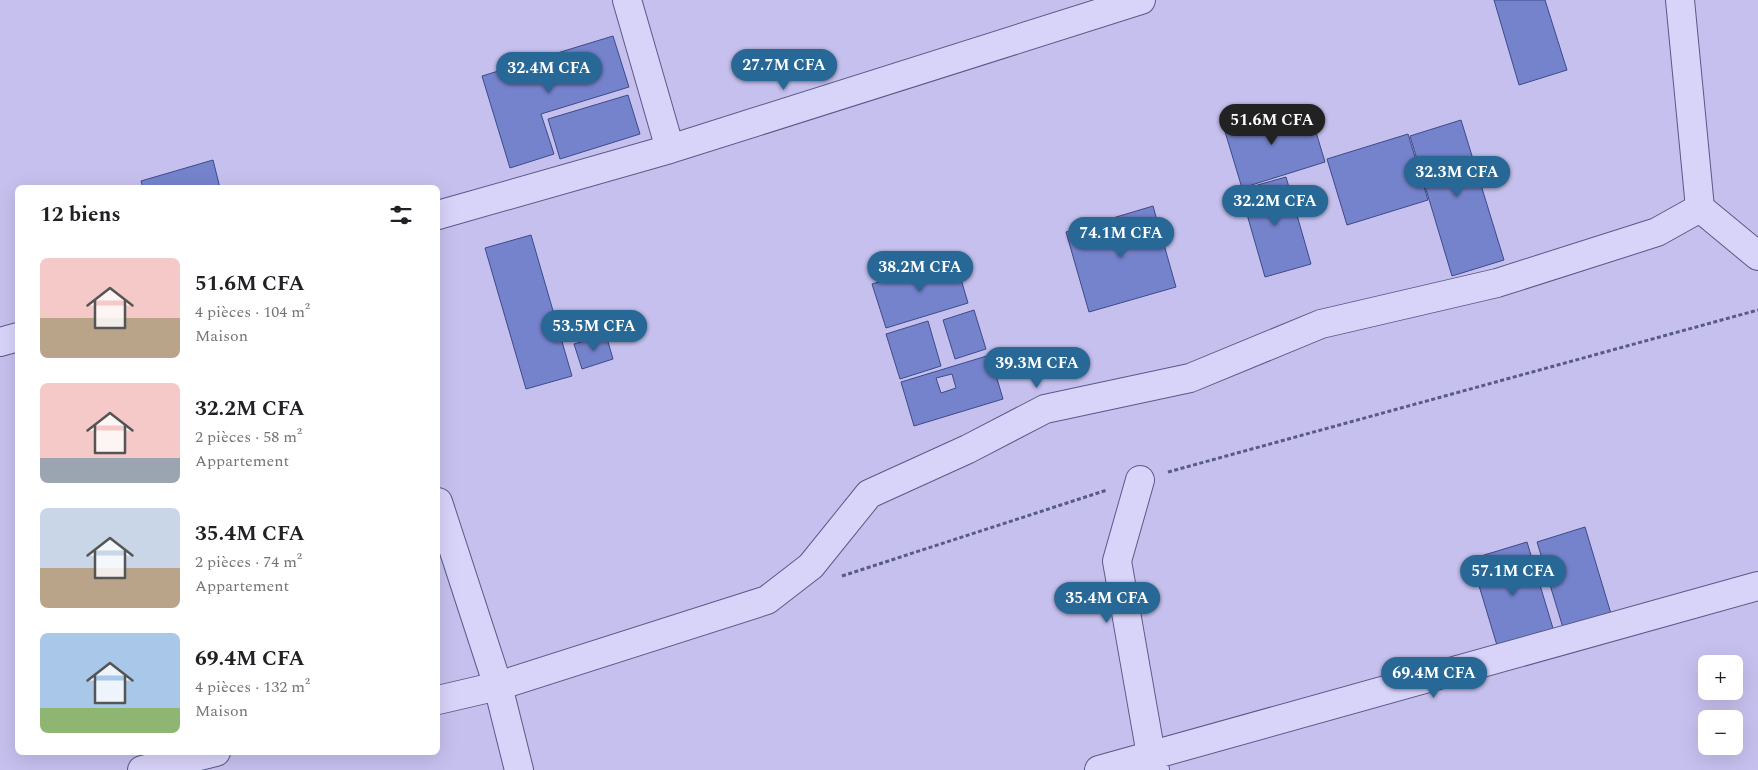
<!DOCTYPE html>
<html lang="fr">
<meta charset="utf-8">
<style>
:root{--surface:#fff;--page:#f6f6f6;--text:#202124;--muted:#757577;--accent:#276897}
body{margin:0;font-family:Spectral,serif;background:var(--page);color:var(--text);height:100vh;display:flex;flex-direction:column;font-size:19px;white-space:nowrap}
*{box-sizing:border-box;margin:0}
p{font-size:16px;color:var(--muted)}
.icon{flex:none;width:28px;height:28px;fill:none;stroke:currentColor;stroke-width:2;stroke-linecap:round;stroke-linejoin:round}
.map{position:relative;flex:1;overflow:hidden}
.drawer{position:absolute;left:15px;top:185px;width:425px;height:570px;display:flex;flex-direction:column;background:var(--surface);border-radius:8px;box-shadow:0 5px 20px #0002}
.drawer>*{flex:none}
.fabs{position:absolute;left:1698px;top:655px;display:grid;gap:10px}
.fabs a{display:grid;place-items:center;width:45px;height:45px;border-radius:8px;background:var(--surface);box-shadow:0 5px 20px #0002;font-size:25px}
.price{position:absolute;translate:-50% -42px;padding:0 11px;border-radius:18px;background:var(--accent);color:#fff;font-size:16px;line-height:32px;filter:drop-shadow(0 1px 2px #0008)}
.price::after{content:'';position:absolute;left:50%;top:30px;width:15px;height:11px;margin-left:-8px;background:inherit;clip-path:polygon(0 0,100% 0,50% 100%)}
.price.on{background:#222;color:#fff}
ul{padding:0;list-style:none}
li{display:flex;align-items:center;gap:15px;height:125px;padding:0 25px}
li span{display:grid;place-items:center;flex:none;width:140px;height:100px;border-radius:8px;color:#555}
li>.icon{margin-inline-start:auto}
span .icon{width:60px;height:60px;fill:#fffc;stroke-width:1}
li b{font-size:21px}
h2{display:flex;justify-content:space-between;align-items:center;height:60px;padding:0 25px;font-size:21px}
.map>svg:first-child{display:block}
.building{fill:#7583cd;stroke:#3d4a87;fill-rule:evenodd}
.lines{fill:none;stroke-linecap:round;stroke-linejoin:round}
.minor-casing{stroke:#585a88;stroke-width:30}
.path{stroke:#585a88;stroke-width:3;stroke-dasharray:4 2.5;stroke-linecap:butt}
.minor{stroke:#d8d3f9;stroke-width:28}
</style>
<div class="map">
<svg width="1758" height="770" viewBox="0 0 1758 770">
<rect width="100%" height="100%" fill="#c6c0ee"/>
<path class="building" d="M1494,0H1545L1567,70L1519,85Z
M613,36L629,87L541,114L554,154L510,168L482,76Z
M628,95L640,134L560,159L548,119Z
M1242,108L1248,128L1309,109L1325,162L1242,188L1220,115Z
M1461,120L1504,260L1452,276L1410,136Z
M1408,134L1428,200L1347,225L1327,159Z
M213,160L220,188H143L141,181Z
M1286,177L1311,264L1265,277L1240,190Z
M1153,206L1176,287L1089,312L1066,232Z
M531,235L572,376L526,389L485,248Z
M955,259L968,303L886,328L872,284Z
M974,310L986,349L955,359L943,320Z
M928,321L941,366L900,379L886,334Z
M606,335L613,359L582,369L574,344Z
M990,355L1003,399L914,426L901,382ZM952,374L956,388L941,393L936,378Z
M1585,527L1612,617L1564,631L1537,542Z
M1527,542L1555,635L1499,652L1471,559Z"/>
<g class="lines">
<g class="minor-casing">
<path id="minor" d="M627,0L670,149
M1680,0L1700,208L1758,256
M438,215L670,149L1141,0
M0,342L18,337
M1140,480L1117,561L1151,755L1155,770
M438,502L498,686L519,770
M438,700L498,686L767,600L811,566L869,494L968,449L1045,409L1190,378L1321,324L1497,283L1657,232L1700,208
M142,770L216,752
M1099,770L1758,586"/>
</g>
<path class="path" d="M1168,472L1758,310
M842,576L1107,490"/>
<use href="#minor" class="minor"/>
</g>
</svg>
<div class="fabs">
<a>+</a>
<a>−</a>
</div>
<b class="price" style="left:784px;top:91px">27.7M CFA</b>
<b class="price" style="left:549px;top:94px">32.4M CFA</b>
<b class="price on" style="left:1272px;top:146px">51.6M CFA</b>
<b class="price" style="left:1457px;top:198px">32.3M CFA</b>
<b class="price" style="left:1275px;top:227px">32.2M CFA</b>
<b class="price" style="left:1121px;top:259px">74.1M CFA</b>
<b class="price" style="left:920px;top:293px">38.2M CFA</b>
<b class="price" style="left:594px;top:352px">53.5M CFA</b>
<b class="price" style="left:1037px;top:389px">39.3M CFA</b>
<b class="price" style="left:1513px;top:597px">57.1M CFA</b>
<b class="price" style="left:1107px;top:624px">35.4M CFA</b>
<b class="price" style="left:1434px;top:699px">69.4M CFA</b>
<section class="drawer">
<h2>12 biens<svg class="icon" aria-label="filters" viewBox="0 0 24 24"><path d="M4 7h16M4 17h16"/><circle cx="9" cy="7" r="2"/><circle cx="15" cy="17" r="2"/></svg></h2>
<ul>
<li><span style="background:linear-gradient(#f6c9c9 60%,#b9a48a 0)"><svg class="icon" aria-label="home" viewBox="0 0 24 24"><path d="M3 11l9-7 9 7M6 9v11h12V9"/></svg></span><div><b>51.6M CFA</b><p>4 pièces · 104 m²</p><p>Maison</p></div></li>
<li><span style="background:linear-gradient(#f6c9c9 75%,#9aa5b1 0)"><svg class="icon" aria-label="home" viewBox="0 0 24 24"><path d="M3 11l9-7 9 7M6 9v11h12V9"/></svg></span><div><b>32.2M CFA</b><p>2 pièces · 58 m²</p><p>Appartement</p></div></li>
<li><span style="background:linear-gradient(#c9d6e8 60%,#b9a48a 0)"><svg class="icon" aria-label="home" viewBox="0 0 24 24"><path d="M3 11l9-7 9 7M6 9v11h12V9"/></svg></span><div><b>35.4M CFA</b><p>2 pièces · 74 m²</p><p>Appartement</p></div></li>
<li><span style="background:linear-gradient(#a9c7e8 75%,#8fb573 0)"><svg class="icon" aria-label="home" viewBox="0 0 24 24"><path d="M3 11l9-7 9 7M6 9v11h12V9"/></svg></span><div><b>69.4M CFA</b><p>4 pièces · 132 m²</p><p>Maison</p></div></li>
</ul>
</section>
</div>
